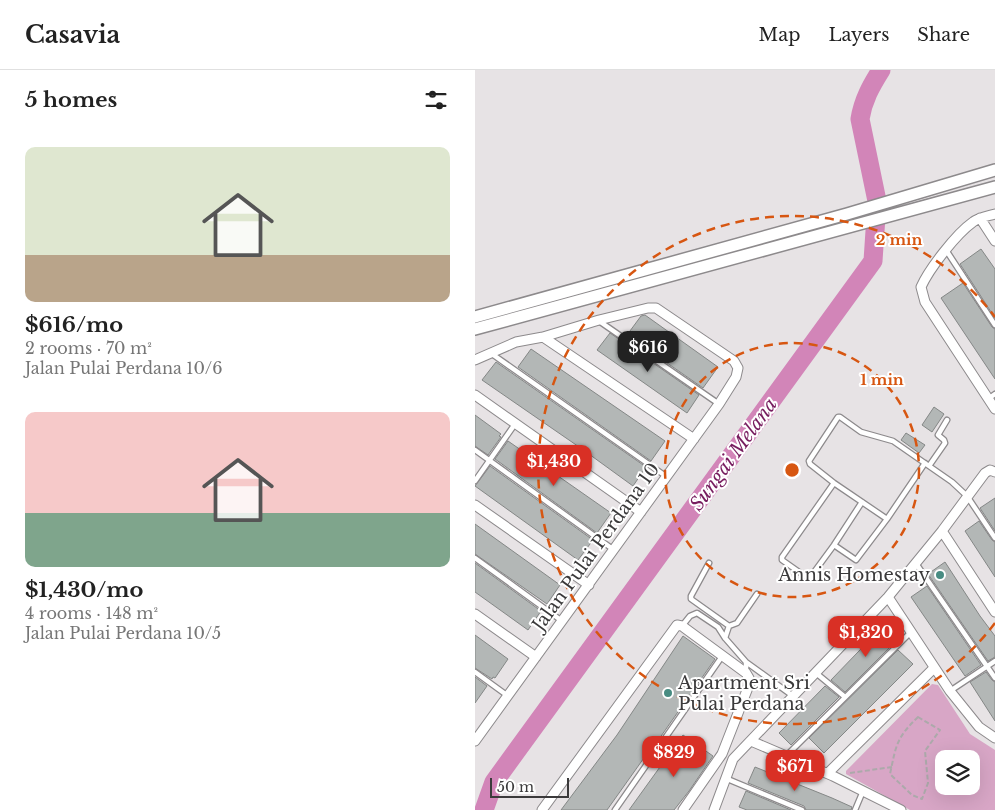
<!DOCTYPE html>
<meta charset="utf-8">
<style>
:root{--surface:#fff;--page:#f2f2f2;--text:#222;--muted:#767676;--line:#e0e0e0;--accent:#d93025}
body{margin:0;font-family:"Libre Baskerville",serif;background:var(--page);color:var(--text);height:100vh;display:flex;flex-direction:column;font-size:19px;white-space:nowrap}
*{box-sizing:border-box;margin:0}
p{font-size:16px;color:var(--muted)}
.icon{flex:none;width:28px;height:28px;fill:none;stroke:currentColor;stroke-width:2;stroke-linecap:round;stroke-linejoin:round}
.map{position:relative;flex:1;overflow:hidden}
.panel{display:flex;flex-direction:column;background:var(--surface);width:475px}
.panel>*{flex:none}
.controls{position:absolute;left:460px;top:680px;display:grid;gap:10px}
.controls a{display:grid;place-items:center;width:45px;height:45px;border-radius:10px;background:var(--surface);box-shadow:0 5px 20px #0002;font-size:25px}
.scale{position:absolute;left:15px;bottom:12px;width:79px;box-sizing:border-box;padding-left:5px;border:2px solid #3b3a3b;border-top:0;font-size:14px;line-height:18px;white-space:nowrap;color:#3b3a3b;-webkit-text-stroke:4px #fff;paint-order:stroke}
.price{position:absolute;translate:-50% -42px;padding:0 11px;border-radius:10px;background:var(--accent);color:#fff;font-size:16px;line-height:32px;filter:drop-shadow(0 1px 2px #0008)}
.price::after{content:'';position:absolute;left:50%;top:30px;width:15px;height:11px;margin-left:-8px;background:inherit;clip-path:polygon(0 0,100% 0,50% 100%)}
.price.selected{background:#222;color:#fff}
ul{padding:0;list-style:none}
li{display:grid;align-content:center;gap:10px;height:265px;padding:0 25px}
li span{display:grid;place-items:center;height:155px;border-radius:10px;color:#555}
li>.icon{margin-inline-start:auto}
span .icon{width:90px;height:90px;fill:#fffc;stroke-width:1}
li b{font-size:21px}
h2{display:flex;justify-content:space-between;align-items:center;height:60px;padding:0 25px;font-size:21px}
header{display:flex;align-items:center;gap:30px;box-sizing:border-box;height:70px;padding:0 25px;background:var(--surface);border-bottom:1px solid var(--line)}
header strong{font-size:24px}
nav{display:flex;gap:28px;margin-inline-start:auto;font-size:18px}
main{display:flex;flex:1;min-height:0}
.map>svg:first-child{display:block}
.green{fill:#d8a6c6;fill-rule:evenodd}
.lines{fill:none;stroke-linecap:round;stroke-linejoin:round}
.river{stroke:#d285b8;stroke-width:19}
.building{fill:#b3b7b6;stroke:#848786}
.service-casing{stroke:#8d8a8c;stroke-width:7}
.minor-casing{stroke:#8d8a8c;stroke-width:11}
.tertiary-casing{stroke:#8d8a8c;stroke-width:14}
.path{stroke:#aca9aa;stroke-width:2;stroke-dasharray:5 2.5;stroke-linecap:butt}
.service{stroke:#fff;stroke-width:4.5}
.minor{stroke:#fff;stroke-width:9}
.tertiary{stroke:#fff;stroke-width:11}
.ring{fill:none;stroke:#d75611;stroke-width:2.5;stroke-dasharray:9 6}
.poi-dot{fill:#488c82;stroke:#fff;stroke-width:2}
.labels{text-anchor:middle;stroke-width:4;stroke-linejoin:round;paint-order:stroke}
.street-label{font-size:18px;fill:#3b3a3b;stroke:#fff}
.poi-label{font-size:18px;fill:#3b3a3b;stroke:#fff;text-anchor:end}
.water-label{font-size:19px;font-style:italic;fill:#771d5f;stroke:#fff}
.centre{fill:#d75611;stroke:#fff;stroke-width:2.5}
.ring-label{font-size:15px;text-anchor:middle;font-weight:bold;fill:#d75611;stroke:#fff;stroke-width:4;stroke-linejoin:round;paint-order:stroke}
</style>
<header>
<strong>Casavia</strong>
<nav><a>Map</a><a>Layers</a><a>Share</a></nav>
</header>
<main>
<section class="panel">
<h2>5 homes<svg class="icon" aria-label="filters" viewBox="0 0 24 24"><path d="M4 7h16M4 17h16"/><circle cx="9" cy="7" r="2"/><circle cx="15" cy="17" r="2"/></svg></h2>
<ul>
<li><span style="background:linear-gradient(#dfe7d0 70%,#b9a48a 0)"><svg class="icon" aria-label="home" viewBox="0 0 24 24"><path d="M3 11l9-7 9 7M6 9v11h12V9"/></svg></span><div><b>$616/mo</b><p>2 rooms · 70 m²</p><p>Jalan Pulai Perdana 10/6</p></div></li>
<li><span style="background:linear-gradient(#f6c9c9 65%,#7fa58c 0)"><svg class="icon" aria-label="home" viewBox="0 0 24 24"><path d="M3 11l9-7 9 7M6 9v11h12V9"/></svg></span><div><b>$1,430/mo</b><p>4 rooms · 148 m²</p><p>Jalan Pulai Perdana 10/5</p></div></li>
</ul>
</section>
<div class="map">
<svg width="520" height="740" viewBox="0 0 520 740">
<rect width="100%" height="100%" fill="#e7e3e5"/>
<path class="green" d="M457,614L463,615L495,664L520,680V740H435L371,704V701ZM469,689H496V716H469Z"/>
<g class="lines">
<path class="river" d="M9,740L19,712L398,191L402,131L385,49C388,30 396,16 406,0"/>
</g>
<path class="building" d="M506,179L520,199V248L485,194Z
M488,213L517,257L520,259V309L466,228Z
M170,245L243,297L228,318L152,265L166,246Z
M135,263L224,325L212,343L122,280Z
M56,279L190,371L176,391L43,297Z
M21,292L171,397L158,416L107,379L7,310Z
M459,337L469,344L457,362L447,355Z
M0,345L26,364L24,366L26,367L13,385L0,376Z
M431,363L450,375L444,383L426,370Z
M33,371L136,443L122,463L20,389Z
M15,396L118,470L103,490L0,416Z
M520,428V461L505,438Z
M504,451L517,470L520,472V507L490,461Z
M0,454L85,515L72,534L0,484Z
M470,492L505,546L520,566V587L513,591L453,504Z
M0,493L66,541L53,560L0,522Z
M452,516L506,595L490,606L436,527Z
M410,554L425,567L370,622L356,610Z
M0,565L33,589L20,608L18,607L17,609L0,598Z
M208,566L240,589L177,679L176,678L132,740H86L142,665Z
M423,580L438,594L349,683L334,668Z
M511,602L517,610L520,612V651L495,612Z
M0,607L12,616L0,633Z
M350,616L364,627L316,675L304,663Z
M208,665L238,686L214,721L199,740H154Z
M280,697L357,728L377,737L376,740H331L329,736L273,713Z
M271,721L316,740H272L264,737Z"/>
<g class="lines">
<g class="service-casing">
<path id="service" d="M471,180L520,255
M124,251L244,334
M17,284L192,407
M513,329L520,324
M0,380L139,480
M454,396L470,373L469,370L463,365L472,350
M0,411L40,354
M359,413L307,487V490L334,509L359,475L387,432
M412,449L359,413L335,394L334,391L363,347H365L386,362L418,371L477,412L492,426L520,468
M359,475L381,490L412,449L450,393
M0,488L87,551
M440,492L520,608
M234,493L216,526V529L254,556L250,568
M207,556L215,546L222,543L243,557L250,568L271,592V602
M254,556L262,553L282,524
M271,592L318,626
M0,602L33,626
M341,603L370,627
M475,621L520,591
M311,686L436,562
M250,708L327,740
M140,740L248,585
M380,740L388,721"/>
</g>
<g class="minor-casing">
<path id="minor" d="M520,144C513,146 504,147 498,152C481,164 454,199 446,217L450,232L520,339
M505,148L520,171
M68,267L219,369
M0,290L41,272L68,267L124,250L173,238H181L259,291L263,298L261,307L244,334L0,671
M0,325L166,442
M0,435L114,515
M467,461L520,542
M413,527L475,621L504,657L520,668
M0,544L61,587
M276,671L358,706L426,740
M353,703L459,598
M67,740L202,555L207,556L271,603L274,608V615L247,684L208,740
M239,740L258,689L413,527L467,461L510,403L515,400L520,402"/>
</g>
<g class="tertiary-casing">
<path id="tertiary" d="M0,247L372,144L520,100
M0,259L520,117"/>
</g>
<path class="path" d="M443,647L465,660L450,681L453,713L447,729L437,725L415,704C421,676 421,668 443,647Z
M375,703L417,697"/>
<use href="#service" class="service"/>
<use href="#minor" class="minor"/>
<use href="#tertiary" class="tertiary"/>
</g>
<g class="ring">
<circle cx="317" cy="400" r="127"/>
<path d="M520 553A254 254 0 1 1 520 247"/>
</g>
<g class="poi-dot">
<circle cx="465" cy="505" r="5"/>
<circle cx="193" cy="623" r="5"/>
</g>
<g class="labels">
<g class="street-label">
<text transform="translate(121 477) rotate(-54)" y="6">Jalan Pulai Perdana 10</text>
</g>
<g class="poi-label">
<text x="455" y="511">Annis Homestay</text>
<text x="203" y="619" text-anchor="start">Apartment Sri<tspan x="203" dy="21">Pulai Perdana</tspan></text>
</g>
<g class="water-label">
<text transform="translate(258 384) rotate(-54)" y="7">Sungai Melana</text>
</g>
</g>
<circle cx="317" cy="400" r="8" class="centre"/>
<g class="ring-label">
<text x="424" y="175">2 min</text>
<text x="407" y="315">1 min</text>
</g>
</svg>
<div class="controls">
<a><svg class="icon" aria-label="layers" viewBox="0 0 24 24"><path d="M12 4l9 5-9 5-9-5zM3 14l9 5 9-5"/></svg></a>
</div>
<div class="scale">50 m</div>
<b class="price selected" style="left:173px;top:303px">$616</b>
<b class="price" style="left:79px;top:417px">$1,430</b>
<b class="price" style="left:391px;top:588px">$1,320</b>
<b class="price" style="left:199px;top:708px">$829</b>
<b class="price" style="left:320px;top:722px">$671</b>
</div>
</main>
